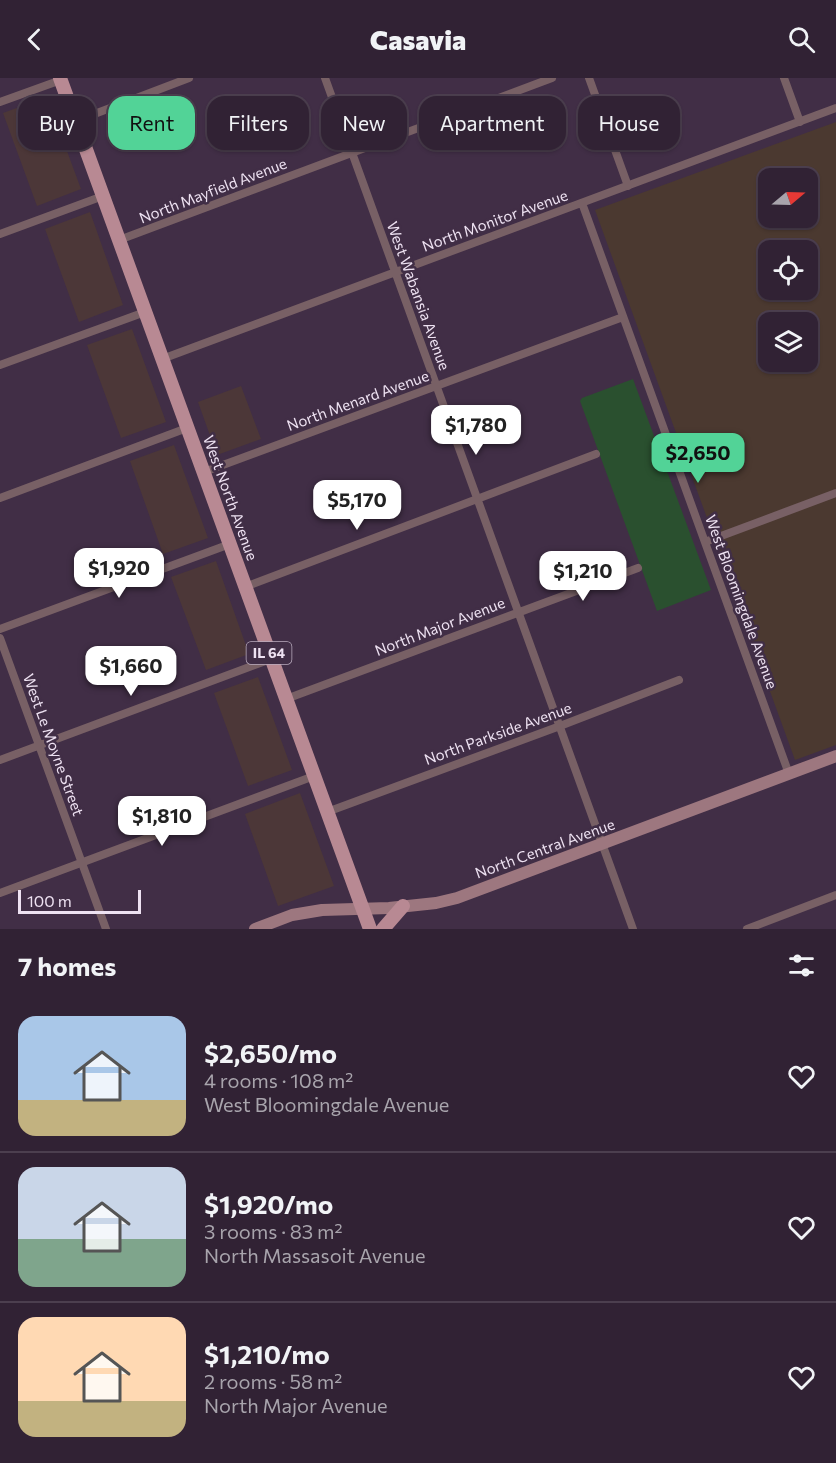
<!DOCTYPE html>
<meta charset="utf-8">
<style>
:root{--surface:#312234;--page:#392a3c;--text:#f1f3f6;--muted:#a8a4ac;--line:#4c3f4f;--accent:#52d397}
body{margin:0;font-family:Commissioner,sans-serif;background:var(--page);color:var(--text);height:100vh;display:flex;flex-direction:column;font-size:22px;white-space:nowrap}
*{box-sizing:border-box;margin:0}
p{font-size:20px;color:var(--muted)}
.icon{flex:none;width:33px;height:33px;fill:none;stroke:currentColor;stroke-width:2;stroke-linecap:round;stroke-linejoin:round}
.map{position:relative;height:851px;overflow:hidden}
.panel{display:flex;flex-direction:column;background:var(--surface);flex:1}
.panel>*{flex:none}
.banner{position:absolute;left:18px;top:18px;width:801px;height:54px;display:flex;gap:12px}
.needle{width:39px;rotate:71deg}
.tools{position:absolute;left:758px;top:90px;display:grid;gap:12px}
.tools a{display:grid;place-items:center;width:60px;height:60px;border-radius:12px;background:var(--surface);box-shadow:0 2px 4px #0004,0 0 0 2px var(--line);font-size:30px}
.scale{position:absolute;left:18px;bottom:15px;width:123px;box-sizing:border-box;padding-left:6px;border:3px solid #eee2f2;border-top:0;font-size:16px;line-height:21px;white-space:nowrap;color:#eee2f2;-webkit-text-stroke:4px #412e46;paint-order:stroke}
.price{position:absolute;translate:-50% -51px;padding:0 14px;border-radius:12px;background:#fff;color:#222;font-size:20px;line-height:39px;filter:drop-shadow(0 2px 3px #0008)}
.price::after{content:'';position:absolute;left:50%;top:36px;width:18px;height:14px;margin-left:-9px;background:inherit;clip-path:polygon(0 0,100% 0,50% 100%)}
.price.active{background:var(--accent);color:#111}
ul{padding:0;list-style:none}
li{display:flex;align-items:center;gap:18px;height:150px;padding:0 18px}
li+li{border-top:2px solid var(--line)}
li span{display:grid;place-items:center;flex:none;width:168px;height:120px;border-radius:18px;color:#555}
li>.icon{margin-inline-start:auto}
span .icon{width:72px;height:72px;fill:#fffc;stroke-width:1}
li b{font-size:26px}
h2{display:flex;justify-content:space-between;align-items:center;height:72px;padding:0 18px;font-size:26px}
.pill{padding:0 21px;border-radius:18px;background:var(--surface);box-shadow:0 2px 4px #0004,0 0 0 2px var(--line);font-size:21px;line-height:54px}
.pill.active{background:var(--accent);color:#111}
header{display:flex;justify-content:space-between;align-items:center;height:78px;padding:0 18px;background:var(--surface);font-size:27px;font-weight:800}
.map>svg:first-child{display:block}
.commercial{fill:#4c3738}
.industrial{fill:#4b3930;fill-rule:evenodd}
.green{fill:#2a502f}
.lines{fill:none;stroke-linecap:round;stroke-linejoin:round}
.street{stroke:#786065;stroke-width:8}
.secondary{stroke:#9d777f;stroke-width:12}
.primary{stroke:#b88993;stroke-width:14}
.labels{text-anchor:middle;stroke-width:5;stroke-linejoin:round;paint-order:stroke}
.shield{fill:#412e46;stroke:#baacbe;stroke-width:1.5}
.shield-label{font-size:14px;font-weight:bold;fill:#eee2f2}
.street-label{font-size:15px;fill:#eee2f2;stroke:#412e46}
</style>
<header><svg class="icon" aria-label="back" viewBox="0 0 24 24"><path d="M15 5l-7 7 7 7"/></svg>Casavia<svg class="icon" aria-label="search" viewBox="0 0 24 24"><circle cx="10" cy="10" r="6"/><path d="M15 15l6 6"/></svg></header>
<div class="map">
<svg width="836" height="851" viewBox="0 0 836 851">
<rect width="100%" height="100%" fill="#412e46"/>
<path class="commercial" d="M47,19L81,111L37,128L3,35Z
M90,134L123,227L79,244L45,151Z
M132,251L166,344L121,360L87,267Z
M241,308L261,361L217,377L198,324Z
M174,367L208,460L163,476L130,383Z
M216,483L249,576L206,592L171,499Z
M258,599L292,692L248,708L214,615Z
M300,715L334,808L278,828L245,736Z"/>
<path class="industrial" d="M836,44V667L795,682L595,132ZM768,100H807V140H768ZM768,172H807V212H768ZM768,244H807V284H768Z"/>
<path class="green" d="M633,301L711,512L657,533L580,323L582,320Z"/>
<g class="lines">
<path class="street" d="M325,0L633,851
M589,0L628,108
M784,0L800,44
M0,24L61,2
M76,43L189,0
M582,125L789,696
M0,156L103,118
M119,162L552,0
M162,281L836,30
M0,287L145,234
M204,394L623,239
M0,420L187,350
M705,464L836,415
M245,509L596,376
M0,551L230,466
M0,560L106,851
M286,621L638,490
M0,682L271,581
M327,734L560,648L679,602
M0,815L314,698
M747,851L836,817"/>
<path class="secondary" d="M255,851L292,837L322,832L389,830L436,825L457,820L836,678"/>
<path class="primary" d="M60,0L370,851
M383,851L403,828"/>
</g>
<g class="labels">
<rect class="shield" x="246.5" y="564" width="45" height="22" rx="4.5"/>
<g class="shield-label">
<text x="269" y="580">IL 64</text>
</g>
<g class="street-label">
<text transform="translate(213 113) rotate(-21)" y="5">North Mayfield Avenue</text>
<text transform="translate(495 143) rotate(-20)" y="5">North Monitor Avenue</text>
<text transform="translate(418 218) rotate(70)" y="5">West Wabansia Avenue</text>
<text transform="translate(358 323) rotate(-20)" y="5">North Menard Avenue</text>
<text transform="translate(230 420) rotate(70)" y="5">West North Avenue</text>
<text transform="translate(741 524) rotate(70)" y="5">West Bloomingdale Avenue</text>
<text transform="translate(440 549) rotate(-21)" y="5">North Major Avenue</text>
<text transform="translate(498 656) rotate(-20)" y="5">North Parkside Avenue</text>
<text transform="translate(53 667) rotate(70)" y="5">West Le Moyne Street</text>
<text transform="translate(545 771) rotate(-20)" y="5">North Central Avenue</text>
</g>
</g>
</svg>
<div class="tools">
<a><svg class="needle" viewBox="-14 -14 28 28"><path d="M0-13l5 13h-10z" fill="#e53935"/><path d="M0 13l5-13h-10z" fill="#a8a4ac"/></svg></a>
<a><svg class="icon" aria-label="locate" viewBox="0 0 24 24"><circle cx="12" cy="12" r="6"/><path d="M12 2v4M12 18v4M2 12h4M18 12h4"/></svg></a>
<a><svg class="icon" aria-label="layers" viewBox="0 0 24 24"><path d="M12 4l9 5-9 5-9-5zM3 14l9 5 9-5"/></svg></a>
</div>
<div class="scale">100 m</div>
<b class="price" style="left:476px;top:378px">$1,780</b>
<b class="price active" style="left:698px;top:406px">$2,650</b>
<b class="price" style="left:357px;top:453px">$5,170</b>
<b class="price" style="left:119px;top:521px">$1,920</b>
<b class="price" style="left:583px;top:524px">$1,210</b>
<b class="price" style="left:131px;top:619px">$1,660</b>
<b class="price" style="left:162px;top:769px">$1,810</b>
<div class="banner">
<a class="pill">Buy</a>
<a class="pill active">Rent</a>
<a class="pill">Filters</a>
<a class="pill">New</a>
<a class="pill">Apartment</a>
<a class="pill">House</a>
</div>
</div>
<section class="panel">
<h2>7 homes<svg class="icon" aria-label="filters" viewBox="0 0 24 24"><path d="M4 7h16M4 17h16"/><circle cx="9" cy="7" r="2"/><circle cx="15" cy="17" r="2"/></svg></h2>
<ul>
<li><span style="background:linear-gradient(#a9c7e8 70%,#c2b280 0)"><svg class="icon" aria-label="home" viewBox="0 0 24 24"><path d="M3 11l9-7 9 7M6 9v11h12V9"/></svg></span><div><b>$2,650/mo</b><p>4 rooms · 108 m²</p><p>West Bloomingdale Avenue</p></div><svg class="icon" aria-label="heart" viewBox="0 0 24 24"><path d="M12 20l-8-8c-3-5 5-10 8-4 3-6 11-1 8 4z"/></svg></li>
<li><span style="background:linear-gradient(#c9d6e8 60%,#7fa58c 0)"><svg class="icon" aria-label="home" viewBox="0 0 24 24"><path d="M3 11l9-7 9 7M6 9v11h12V9"/></svg></span><div><b>$1,920/mo</b><p>3 rooms · 83 m²</p><p>North Massasoit Avenue</p></div><svg class="icon" aria-label="heart" viewBox="0 0 24 24"><path d="M12 20l-8-8c-3-5 5-10 8-4 3-6 11-1 8 4z"/></svg></li>
<li><span style="background:linear-gradient(#ffd9b3 70%,#c2b280 0)"><svg class="icon" aria-label="home" viewBox="0 0 24 24"><path d="M3 11l9-7 9 7M6 9v11h12V9"/></svg></span><div><b>$1,210/mo</b><p>2 rooms · 58 m²</p><p>North Major Avenue</p></div><svg class="icon" aria-label="heart" viewBox="0 0 24 24"><path d="M12 20l-8-8c-3-5 5-10 8-4 3-6 11-1 8 4z"/></svg></li>
</ul>
</section>
